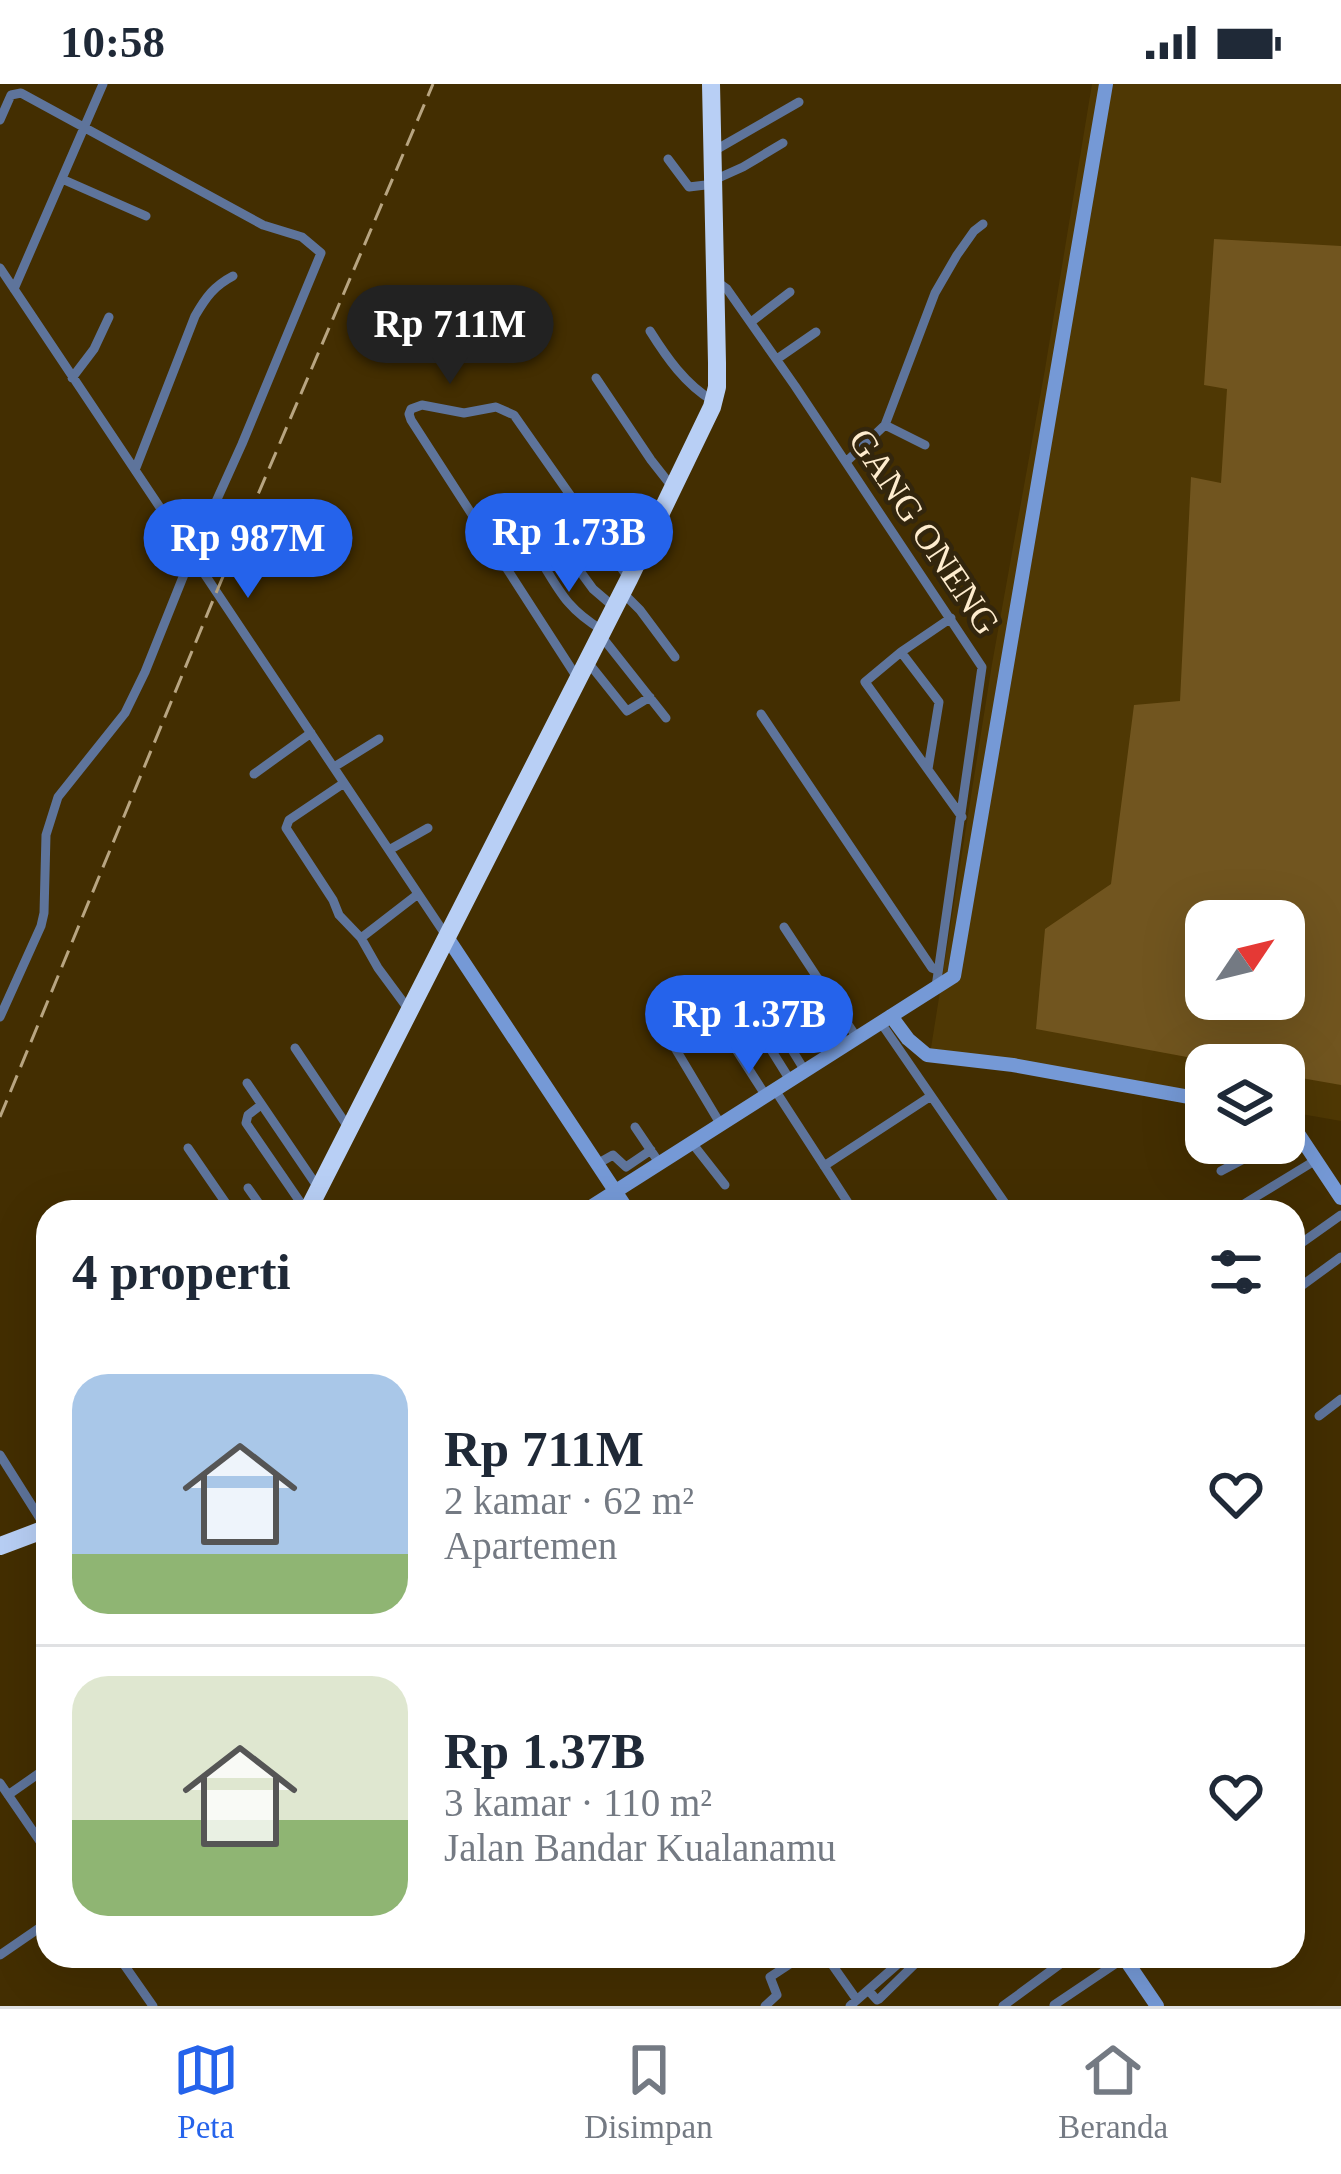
<!DOCTYPE html>
<html lang="id">
<meta charset="utf-8">
<style>
:root{--surface:#fff;--page:#f6f6f7;--text:#1f2937;--muted:#747a83;--line:#e0e1e3;--accent:#2563eb}
body{margin:0;font-family:Georgia,serif;background:var(--page);color:var(--text);height:100vh;display:flex;flex-direction:column;font-size:45px;white-space:nowrap}
*{box-sizing:border-box;margin:0}
p{font-size:39px;color:var(--muted)}
.icon{flex:none;width:66px;height:66px;fill:none;stroke:currentColor;stroke-width:2;stroke-linecap:round;stroke-linejoin:round}
.map{position:relative;flex:1;overflow:hidden}
.drawer{position:absolute;left:36px;top:1116px;width:1269px;height:768px;display:flex;flex-direction:column;background:var(--surface);border-radius:36px;box-shadow:0 12px 48px #0002}
.drawer>*{flex:none}
.needle{width:78px;rotate:55deg}
.buttons{position:absolute;left:1185px;top:816px;display:grid;gap:24px}
.buttons a{display:grid;place-items:center;width:120px;height:120px;border-radius:24px;background:var(--surface);box-shadow:0 12px 48px #0002;font-size:60px}
.price{position:absolute;translate:-50% -102px;padding:0 27px;border-radius:42px;background:var(--accent);color:#fff;font-size:39px;line-height:78px;filter:drop-shadow(0 3px 6px #0008)}
.price::after{content:'';position:absolute;left:50%;top:72px;width:36px;height:27px;margin-left:-18px;background:inherit;clip-path:polygon(0 0,100% 0,50% 100%)}
.price.current{background:#222;color:#fff}
ul{padding:0;list-style:none}
li{display:flex;align-items:center;gap:36px;height:300px;padding:0 36px}
li+li{border-top:3px solid var(--line)}
li span{display:grid;place-items:center;flex:none;width:336px;height:240px;border-radius:36px;color:#555}
li>.icon{margin-inline-start:auto}
span .icon{width:144px;height:144px;fill:#fffc;stroke-width:1}
li b{font-size:51px}
h2{display:flex;justify-content:space-between;align-items:center;height:144px;padding:0 36px;font-size:51px}
.status{display:flex;justify-content:space-between;align-items:center;height:84px;padding:0 60px;background:var(--surface);direction:ltr}
.status svg{height:33px;fill:currentColor}
.menu{display:flex;justify-content:space-around;align-items:center;height:168px;border-top:3px solid var(--line);background:var(--surface);font-size:33px;color:var(--muted)}
.menu a{display:grid;justify-items:center;gap:6px}
.menu .current{color:var(--accent)}
.map>svg:first-child{display:block}
.built{fill:#4f3804;fill-rule:evenodd}
.green{fill:#71551f;fill-rule:evenodd}
.lines{fill:none;stroke-linecap:round;stroke-linejoin:round}
.street{stroke:#5e749b;stroke-width:9}
.secondary{stroke:#7599d6;stroke-width:14}
.highway{stroke:#b8cff5;stroke-width:18}
.rail{stroke:#b8a581;stroke-width:3;stroke-dasharray:18 9;stroke-linecap:butt}
.labels{text-anchor:middle;stroke-width:9;stroke-linejoin:round;paint-order:stroke}
.street-label{font-size:36px;fill:#feecce;stroke:#33260d}
</style>
<div class="status"><b>10:58</b><svg viewBox="0 0 49 12"><path d="M0 12V9h3v3zM5 12V6h3v6zM10 12V3h3v9zM15 12V0h3v12zM26 1h20v11H26zM47 4h2v5h-2z"/></svg></div>
<div class="map">
<svg width="1341" height="1922" viewBox="0 0 1341 1922">
<rect width="100%" height="100%" fill="#432e01"/>
<path class="built" d="M1092,0H1341V1037L1284,1027V981H1206V1013L931,964L992,580L1045,285ZM1206,837H1284V915H1206Z"/>
<path class="green" d="M1214,155L1341,162V1001L1284,991V981H1230L1036,945L1045,845L1111,800L1134,621L1180,617L1191,393L1221,399L1227,305L1204,301ZM1206,837H1284V915H1206Z"/>
<g class="lines">
<path class="street" d="M0,36L11,11L21,9L263,141L302,153L321,169L242,360L191,473L145,588L125,629L58,713L46,751L44,829L41,842L0,933
M712,68L799,18
M668,75L689,103L714,100
M62,95L146,132
M714,96L743,83L783,59
M0,184L447,853
M716,197L727,205L795,302L982,583L936,903
M14,205L103,0
M751,238L790,208
M650,247C667,274 685,300 713,317
M777,275L816,248
M72,294L94,265L109,233
M596,294L651,376L673,404
M885,341L925,361
M846,378L885,341L935,209L957,171L974,147L983,140
M135,386L195,232C206,213 214,202 233,192
M563,464L593,505L614,523
M541,477C561,510 568,525 602,546
M621,507L640,526L675,573
M951,534L901,568L865,598L962,733
M602,553L666,634
M901,568L939,618L928,685
M587,577L627,627L650,613
M578,595L411,336L409,330L411,325L422,321L464,329L496,323L514,331L629,495
M761,630L932,884L937,886
M334,683L379,655
M254,690L311,649
M344,699L289,736L286,744L333,816L339,831L361,854L378,884L409,926
M389,766L428,744
M784,843L857,954
M361,854L418,810
M743,921L790,996
M778,929L789,961L805,987
M719,939L766,1012
M881,939L1011,1128
M295,964L350,1046
M675,964L721,1041
M247,999L319,1105
M775,1006L854,1128
M261,1021L248,1031L246,1039L307,1128
M635,1043L660,1080
M692,1059L725,1101
M188,1064L232,1128
M597,1080L613,1071L626,1083L651,1066
M824,1082L931,1012
M1221,1087L1274,1059
M248,1104L265,1128
M1244,1120L1316,1076
M1293,1165L1341,1131
M1293,1208L1341,1173
M1319,1332L1341,1315
M0,1371L46,1444
M0,1699L48,1769
M8,1711L48,1683
M0,1871L48,1838
M118,1872L153,1922
M826,1872L857,1916
M868,1906L877,1916L879,1915L923,1872
M1054,1921L1124,1874
M765,1922L777,1911L770,1893L802,1872
M850,1922L907,1872
M1003,1922L1071,1872"/>
<path class="secondary" d="M447,853L629,1128
M891,932L908,955L927,971L1013,981L1206,1016
M1284,1034L1293,1042L1341,1114
M583,1128L954,892L1106,0
M1123,1872L1157,1922"/>
<path class="highway" d="M307,1128L629,495L712,323L717,303V279L711,0
M0,1462L48,1444"/>
<path class="rail" d="M0,1033L216,509L433,0"/>
</g>
<g class="labels">
<g class="street-label">
<text transform="translate(925 447) rotate(56)" y="13">GANG ONENG</text>
</g>
</g>
</svg>
<div class="buttons">
<a><svg class="needle" viewBox="-14 -14 28 28"><path d="M0-13l5 13h-10z" fill="#e53935"/><path d="M0 13l5-13h-10z" fill="#747a83"/></svg></a>
<a><svg class="icon" aria-label="layers" viewBox="0 0 24 24"><path d="M12 4l9 5-9 5-9-5zM3 14l9 5 9-5"/></svg></a>
</div>
<b class="price current" style="left:450px;top:303px">Rp 711M</b>
<b class="price" style="left:569px;top:511px">Rp 1.73B</b>
<b class="price" style="left:248px;top:517px">Rp 987M</b>
<b class="price" style="left:749px;top:993px">Rp 1.37B</b>
<section class="drawer">
<h2>4 properti<svg class="icon" aria-label="filters" viewBox="0 0 24 24"><path d="M4 7h16M4 17h16"/><circle cx="9" cy="7" r="2"/><circle cx="15" cy="17" r="2"/></svg></h2>
<ul>
<li><span style="background:linear-gradient(#a9c7e8 75%,#8fb573 0)"><svg class="icon" aria-label="home" viewBox="0 0 24 24"><path d="M3 11l9-7 9 7M6 9v11h12V9"/></svg></span><div><b>Rp 711M</b><p>2 kamar · 62 m²</p><p>Apartemen</p></div><svg class="icon" aria-label="heart" viewBox="0 0 24 24"><path d="M12 20l-8-8c-3-5 5-10 8-4 3-6 11-1 8 4z"/></svg></li>
<li><span style="background:linear-gradient(#dfe7d0 60%,#8fb573 0)"><svg class="icon" aria-label="home" viewBox="0 0 24 24"><path d="M3 11l9-7 9 7M6 9v11h12V9"/></svg></span><div><b>Rp 1.37B</b><p>3 kamar · 110 m²</p><p>Jalan Bandar Kualanamu</p></div><svg class="icon" aria-label="heart" viewBox="0 0 24 24"><path d="M12 20l-8-8c-3-5 5-10 8-4 3-6 11-1 8 4z"/></svg></li>
</ul>
</section>
</div>
<nav class="menu">
<a class="current"><svg class="icon" aria-label="map" viewBox="0 0 24 24"><path d="M3 6l6-2 6 2 6-2v14l-6 2-6-2-6 2zM9 4v14M15 6v14"/></svg>Peta</a>
<a><svg class="icon" aria-label="saved" viewBox="0 0 24 24"><path d="M7 4h10v16l-5-4-5 4z"/></svg>Disimpan</a>
<a><svg class="icon" aria-label="home" viewBox="0 0 24 24"><path d="M3 11l9-7 9 7M6 9v11h12V9"/></svg>Beranda</a>
</nav>
